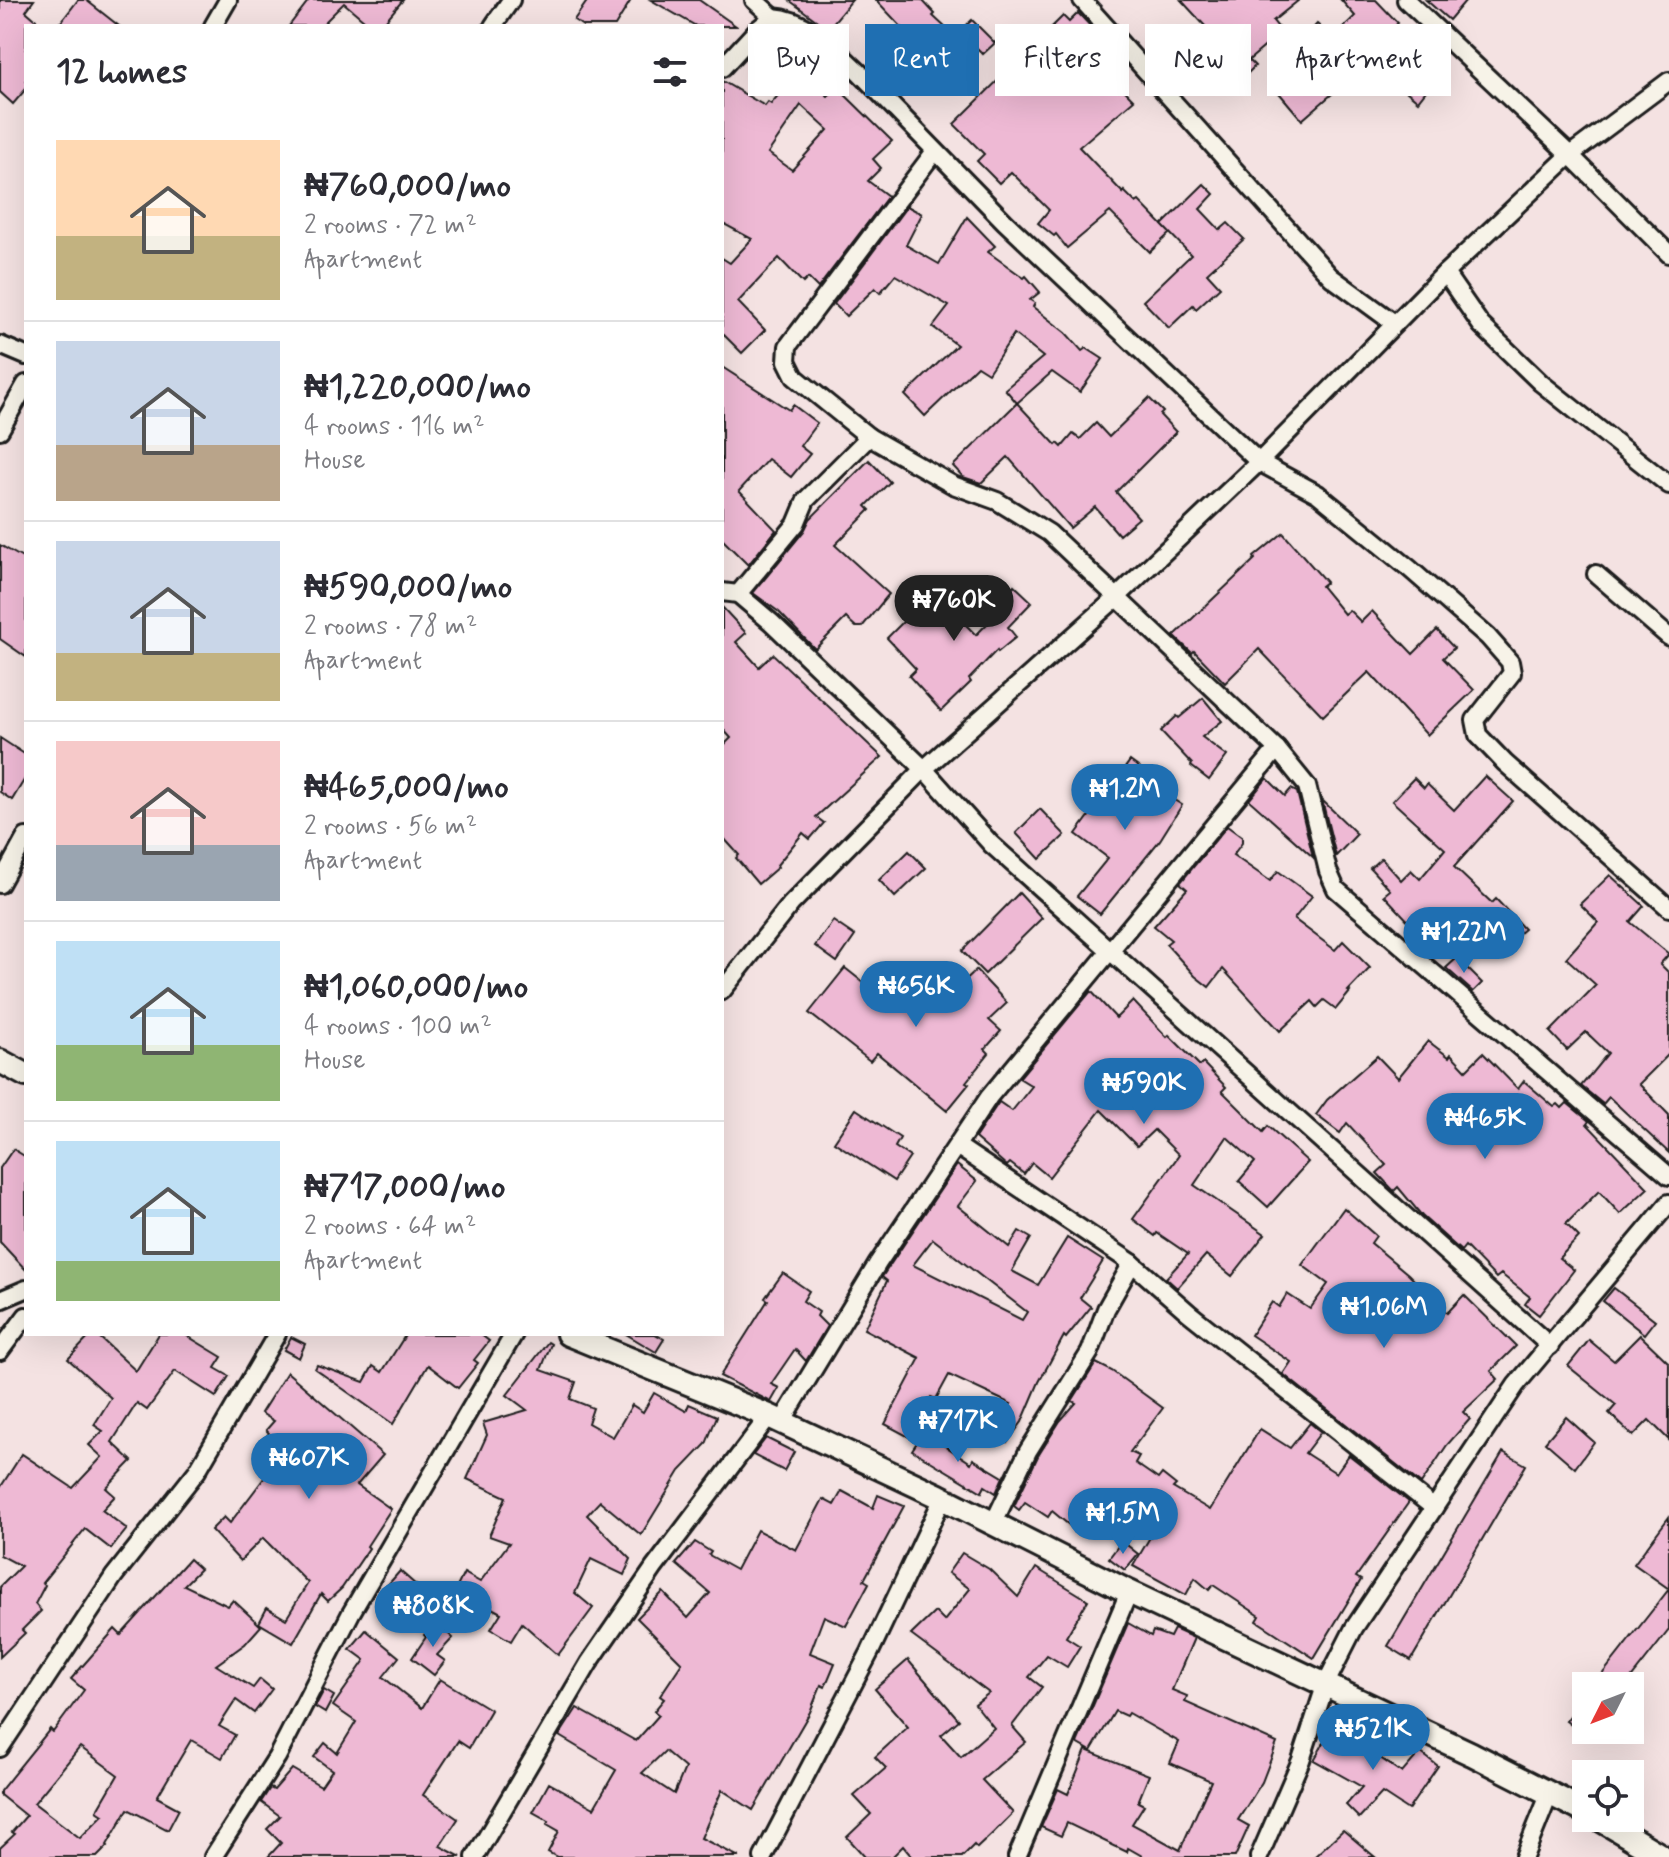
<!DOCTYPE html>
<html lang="en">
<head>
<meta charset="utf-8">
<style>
  body { margin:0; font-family:Mynerve,sans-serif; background:#f2f2f3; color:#2b2b33; height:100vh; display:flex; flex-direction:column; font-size:30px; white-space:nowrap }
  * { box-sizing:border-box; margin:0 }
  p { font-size:26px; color:#7c7c81 }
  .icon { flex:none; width:44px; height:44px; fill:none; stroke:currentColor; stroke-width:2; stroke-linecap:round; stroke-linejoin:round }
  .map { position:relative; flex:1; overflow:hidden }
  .details { position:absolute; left:24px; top:24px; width:700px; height:1312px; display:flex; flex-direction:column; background:#fff; border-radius:0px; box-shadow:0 8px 32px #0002 }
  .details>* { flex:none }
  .top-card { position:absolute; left:748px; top:24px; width:760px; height:72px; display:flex; gap:16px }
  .needle { width:52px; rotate:228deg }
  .controls { position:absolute; left:1572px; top:1672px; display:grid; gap:16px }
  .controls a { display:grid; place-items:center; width:72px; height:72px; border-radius:0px; background:#fff; box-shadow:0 8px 32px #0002; font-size:40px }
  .price { position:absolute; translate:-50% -68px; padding:0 18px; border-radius:28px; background:#1f6fb2; color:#fff; font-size:26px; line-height:52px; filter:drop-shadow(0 2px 4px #0008) }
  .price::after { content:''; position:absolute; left:50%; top:48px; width:24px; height:18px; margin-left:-12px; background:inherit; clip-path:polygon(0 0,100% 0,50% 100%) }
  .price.current { background:#222; color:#fff }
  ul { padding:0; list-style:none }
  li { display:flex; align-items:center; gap:24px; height:200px; padding:0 32px }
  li+li { border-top:2px solid #e1e1e2 }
  li span { display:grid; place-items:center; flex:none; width:224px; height:160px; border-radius:0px; color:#555 }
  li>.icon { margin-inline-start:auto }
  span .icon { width:96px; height:96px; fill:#fffc; stroke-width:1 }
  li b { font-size:34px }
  h2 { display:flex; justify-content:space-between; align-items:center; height:96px; padding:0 32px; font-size:34px }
  .tag { padding:0 28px; border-radius:0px; background:#fff; box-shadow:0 8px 32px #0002; font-size:28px; line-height:72px }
  .tag.current { background:#1f6fb2; color:#fff }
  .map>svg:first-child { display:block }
</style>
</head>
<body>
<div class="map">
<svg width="1669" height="1857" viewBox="0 0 1669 1857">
  <rect width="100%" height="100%" fill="#f4e2e2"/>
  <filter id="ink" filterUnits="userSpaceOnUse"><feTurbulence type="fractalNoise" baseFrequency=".0125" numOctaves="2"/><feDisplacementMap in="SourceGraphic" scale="16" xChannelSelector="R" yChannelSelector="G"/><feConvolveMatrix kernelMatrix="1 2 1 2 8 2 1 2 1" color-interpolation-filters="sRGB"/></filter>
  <g filter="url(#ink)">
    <g fill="#eeb9d4" stroke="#1c1c1c" stroke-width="2" fill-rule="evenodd">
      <path d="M0 0H34L26 11 43 26H26V89L13 104 0 92Z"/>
      <path d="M78 0H86L119 26H58Z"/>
      <path d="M309 0H403L381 26H371L344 3 321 26H289Z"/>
      <path d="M588 0H631L615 26H583L574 20Z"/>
      <path d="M651 0H699L736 26H696Z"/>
      <path d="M789 0H852L828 29Z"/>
      <path d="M876 0H922L935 14 933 16 947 29 928 48 913 35 911 37Z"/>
      <path d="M1181 0H1299L1273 21 1282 32 1249 60 1255 66 1240 81 1225 65 1231 58 1217 41 1218 40Z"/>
      <path d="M1341 0H1376L1398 23 1329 91 1332 94 1302 120 1275 88 1321 49 1307 35 1317 24 1332 38 1355 16Z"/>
      <path d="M1426 0H1466L1449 20Z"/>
      <path d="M1078 13 1096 32 1082 46 1134 100 1079 147 1123 193 1124 191 1136 203 1139 201 1170 233 1150 252 1110 212 1067 248 1056 234 1054 236 1038 223 1049 210 1011 172 999 183 977 161 984 154 954 124 1063 16 1069 22Z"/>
      <path d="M972 20 995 43 983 54 960 31Z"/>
      <path d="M1408 63 1432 83 1418 101 1394 81Z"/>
      <path d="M794 76 814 93 819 87 828 96 837 87 892 141 873 159 881 168 868 181 888 196 818 288 808 278 803 283 779 258 738 302 765 330 742 353 722 333V258L730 263 752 239 722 223V81L765 106 768 102 771 104ZM801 105 828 130 792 170 768 153Z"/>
      <path d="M1204 184 1214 194 1200 209 1220 230 1228 223 1244 239 1207 273 1220 287 1196 309 1193 305 1169 328 1143 301 1191 255 1162 225Z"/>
      <path d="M907 206 922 214 906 245 939 264 967 217 995 246 988 252 1024 278 1026 276 1040 292 1030 300 1035 303 1033 307 1066 333 1082 351 1086 348 1103 359 1080 392 1052 372 1017 403 1005 389 1043 357 1014 334 988 373 977 366 925 416 905 395 957 345 933 327 949 306 895 275 880 293 875 288 846 316 834 304Z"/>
      <path d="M722 367 789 410 793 405 817 423 800 446 810 454 791 477 768 459 739 491 776 530 748 565 722 539Z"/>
      <path d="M1149 398 1163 412 1160 415 1176 432 1116 492 1139 518 1119 535 1095 507 1070 528 1008 457 981 483 963 477 953 466 1017 403 1056 445 1058 443 1062 447 1073 434 1080 439 1096 423 1109 437Z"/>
      <path d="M869 460 890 482 866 506 870 510 835 545 889 594 862 627H856L846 618 815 649 779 612 753 593 804 531 810 519Z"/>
      <path d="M1283 533 1326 582 1321 586 1344 614 1349 610 1361 622 1372 611 1413 654 1437 630 1454 648 1443 658 1474 690 1427 735 1369 672 1323 716 1259 649 1225 683 1194 651 1192 653 1174 636 1255 559 1254 557Z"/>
      <path d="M0 545 26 560V657L0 639Z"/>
      <path d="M951 583 968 600 954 613 976 635 999 612 994 607 1014 585 1032 602 1008 627 1016 637 998 652 997 650 969 679 971 682 941 711 909 676 916 669 887 638 906 619 910 623Z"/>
      <path d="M722 607 746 633 736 642 759 667 773 654 882 757 816 817 824 823 810 839 803 833 777 865 778 867 758 884 736 858 739 855 722 836V747L731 738 722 728Z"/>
      <path d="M1203 698 1222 721 1202 737 1227 756 1209 780 1191 766 1192 764 1161 731 1177 716 1179 718Z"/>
      <path d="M0 738 26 755V777L12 800 0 792Z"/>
      <path d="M1130 761 1156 780 1152 786 1182 805 1160 840 1100 914 1077 896 1108 858 1076 834Z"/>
      <path d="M1485 776 1513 801 1454 867 1492 903 1496 899 1524 929 1505 945 1476 915 1446 952 1413 926 1384 895 1390 890 1370 868 1381 858 1401 880 1411 870 1420 879 1445 849 1392 801 1414 778 1424 788 1427 784 1454 810Z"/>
      <path d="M1267 778 1285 796 1291 789 1297 792 1313 857 1249 800Z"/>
      <path d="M1322 800 1357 834 1336 856Z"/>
      <path d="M1040 809 1065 835 1040 859 1016 833Z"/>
      <path d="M1227 826 1242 837V843L1233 855 1270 881 1278 871 1312 896 1294 919 1335 950 1343 941 1370 968 1348 991 1350 992 1336 1009 1324 1000 1317 1007 1312 1001 1280 1031 1223 969 1209 987 1195 976 1166 944 1171 940 1154 926 1187 889 1180 883Z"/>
      <path d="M909 851 926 868 895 897 879 880Z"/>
      <path d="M1610 875 1644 906 1630 922 1669 954 1660 964 1669 973V1054L1639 1084 1669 1115V1153L1609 1097 1603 1104 1581 1086 1608 1053 1586 1032 1567 1050 1550 1032 1596 985 1566 958 1598 922 1580 904Z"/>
      <path d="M1019 893 1042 918 985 974 962 951Z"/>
      <path d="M833 921 855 936 837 962 815 946Z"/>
      <path d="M1457 958 1482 983 1473 992 1446 968Z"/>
      <path d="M845 968 878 994 895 972 940 1004 976 970 1007 1003 989 1020 1001 1031 985 1049 989 1053 966 1082 969 1084 947 1111 877 1053 870 1061 809 1013Z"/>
      <path d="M1091 991 1116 1018 1133 1001 1167 1037 1169 1035 1200 1066 1203 1063 1226 1087 1222 1091 1263 1132 1268 1126 1308 1162 1268 1207 1239 1181 1255 1162 1227 1137 1194 1185 1265 1234 1232 1276 1206 1255 1177 1288 1166 1278 1188 1254 1157 1233 1155 1236 1133 1219 1179 1155 1154 1130 1137 1146 1101 1110 1049 1177 1032 1163 1024 1174 1010 1163 1007 1166 975 1138 999 1102 1012 1111 1032 1086 1019 1078Z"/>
      <path d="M1428 1041 1449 1057 1451 1054 1466 1070 1483 1053 1518 1089 1524 1081 1554 1107 1558 1104 1562 1108 1567 1103 1589 1121 1587 1124 1648 1188 1620 1214 1599 1191 1566 1224 1579 1237 1559 1258 1574 1270 1539 1315 1525 1304 1530 1297 1501 1274 1496 1278 1465 1246 1461 1251 1422 1216 1398 1187 1394 1191 1377 1173 1386 1165 1347 1123 1340 1133 1316 1115 1327 1100 1377 1056 1398 1078Z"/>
      <path d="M856 1109 900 1138 895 1147 910 1157 894 1181 834 1142Z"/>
      <path d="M13 1149 26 1157V1270L0 1242V1168Z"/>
      <path d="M957 1165 977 1181 958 1206 1009 1247 1019 1231 1031 1238 1012 1271 1038 1285 1067 1238 1103 1261 1080 1298 1091 1307 1066 1338 1064 1336 1039 1382 1022 1422 1007 1442 992 1430 1011 1404 949 1375 936 1399 931 1397 909 1437 885 1424 920 1358 864 1329 887 1281 882 1277ZM933 1239 1027 1312 1022 1320 913 1265Z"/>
      <path d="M1344 1208 1376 1236 1371 1243 1408 1274 1447 1313 1464 1295 1516 1346 1491 1371 1498 1379 1463 1412 1470 1419 1447 1445 1421 1484 1283 1374 1291 1362 1251 1335 1272 1302 1279 1307 1287 1294 1310 1309 1328 1284 1302 1265Z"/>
      <path d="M783 1273 809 1291 803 1301 819 1312 817 1316 827 1326 806 1361 795 1349 771 1384 779 1388 771 1402 720 1376 768 1300 765 1298Z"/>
      <path d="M1614 1288 1655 1320 1644 1334 1603 1301Z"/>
      <path d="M92 1334H96L136 1371 159 1334H184L222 1357 215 1368 229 1376 216 1397 175 1371 147 1410 137 1403 112 1442 132 1461 106 1488 115 1496 102 1510 127 1529 111 1549 85 1529 42 1583 45 1585 35 1604 41 1611 22 1630 25 1633 0 1657V1587L21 1566 0 1555V1488L22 1454 73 1488 102 1457 89 1445 103 1431 94 1425 111 1398 68 1359Z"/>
      <path d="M406 1334H480L489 1341 474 1360 478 1363 458 1388 428 1365 393 1424 315 1369 317 1365 364 1382 373 1366 382 1372Z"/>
      <path d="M626 1334H655L664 1339 656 1352Z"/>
      <path d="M1640 1335 1669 1363V1440L1649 1420 1633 1436 1609 1413 1616 1405 1568 1366 1589 1340 1614 1361Z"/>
      <path d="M291 1337 305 1344 299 1358 284 1350Z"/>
      <path d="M548 1342 551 1344 541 1370 576 1382 570 1399 593 1408 588 1423 613 1437 632 1405 643 1412 654 1393 686 1411 689 1404 717 1416 706 1444 680 1471 641 1535 600 1501 587 1515 631 1559 624 1575 591 1559 575 1593 593 1608 558 1655 522 1623 511 1641 491 1629 501 1613 456 1589 464 1573 480 1582 509 1543 489 1536 506 1497 467 1479 487 1435 483 1423 527 1410 507 1395Z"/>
      <path d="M1096 1363 1112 1371 1163 1408 1130 1452 1139 1456 1135 1463 1158 1479 1162 1474 1176 1485 1173 1488 1210 1510 1260 1429 1290 1448 1310 1423 1321 1432 1305 1453 1336 1473 1349 1455 1409 1502 1356 1577 1361 1580 1314 1658 1257 1621 1260 1616 1213 1585 1209 1590 1195 1578 1186 1595 1133 1566 1159 1522 1116 1493 1081 1535 1052 1511 1048 1517 1025 1502 1019 1510 1014 1506 1038 1456 1060 1421 1076 1403 1072 1401Z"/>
      <path d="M287 1372 383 1455 357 1485 391 1509 367 1546 369 1548 342 1588 328 1601 321 1594 293 1643 259 1623 267 1608 286 1619 308 1583 263 1538 240 1561 211 1530 224 1517 230 1523 277 1461 259 1447 269 1433 266 1430 274 1421 261 1413Z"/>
      <path d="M1566 1417 1594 1442 1575 1468 1545 1442Z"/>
      <path d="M924 1432 971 1463 973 1459 1003 1477 996 1493 985 1486 982 1492 912 1450Z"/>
      <path d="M766 1438 794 1452 784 1471 753 1455Z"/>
      <path d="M1503 1452 1526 1465 1411 1660 1388 1646Z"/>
      <path d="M842 1491 873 1508 878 1495 904 1506 864 1580 869 1583 846 1626 824 1616 810 1653 835 1663 825 1687 821 1685 810 1712 753 1810 722 1790 701 1838 739 1857H557L548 1852 559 1831 547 1824 549 1821 533 1812 549 1783 594 1808 616 1770 559 1736 577 1708 636 1741 659 1715 654 1711 664 1699 660 1696 682 1663 637 1618 663 1592 688 1618 710 1593 676 1564 695 1542 711 1552 709 1555 736 1570 757 1530 796 1550 823 1499 834 1505ZM665 1751 685 1768 674 1794 642 1773Z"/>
      <path d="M1669 1517V1630L1625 1686H1593L1669 1589 1634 1564Z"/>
      <path d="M1122 1541 1138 1554 1125 1570 1109 1558Z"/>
      <path d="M962 1553 989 1569 1018 1597 1036 1568 1088 1600 1066 1637 1080 1646 1067 1667 1047 1655 1029 1677 1042 1687 1012 1726 1026 1742 982 1780 1013 1813 993 1833 977 1848 974 1845 962 1857H912L903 1846 892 1857H865L847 1837 871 1814 854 1796 886 1768 875 1757 908 1727 875 1689 908 1660 959 1720 941 1735 961 1757 994 1728 975 1704 989 1693 911 1635 935 1612 944 1621 970 1589 948 1573Z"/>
      <path d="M189 1559 200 1569 184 1585 228 1606 233 1600 261 1626 245 1644 216 1665 253 1688 260 1679 272 1689 254 1713 236 1700 219 1726 235 1735 222 1758 191 1740 157 1797 179 1809 168 1830 128 1809 107 1845 108 1846 97 1857H0V1848L15 1834 12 1832 26 1816 0 1795V1791L50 1729 53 1732 84 1690 71 1679 115 1629 121 1635ZM80 1747 118 1775 97 1811 103 1815 80 1838 34 1803Z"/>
      <path d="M400 1571 433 1600 419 1616 386 1587Z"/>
      <path d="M436 1622 453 1638 437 1655 445 1661 434 1675 412 1658 426 1637 424 1635Z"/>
      <path d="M1128 1623 1151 1636 1153 1631 1170 1637 1174 1629 1194 1638 1172 1690 1187 1696 1185 1702 1277 1743 1262 1782 1238 1820 1249 1826 1235 1857H1144L1128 1848 1127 1852 1067 1823 1061 1836 1041 1827 1058 1789 1068 1794 1086 1750 1149 1775 1138 1802 1144 1805 1132 1824 1180 1850 1211 1781 1170 1763 1179 1742 1128 1713 1126 1716 1115 1711 1091 1751 1077 1743Z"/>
      <path d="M366 1630 399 1657 383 1677 422 1708 440 1679 491 1710 469 1748 458 1741 423 1795 458 1819 440 1846 461 1857H268L281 1843 267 1829 280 1816 261 1802 270 1788 274 1790 292 1769 321 1786 332 1770 314 1757 325 1743 337 1753 356 1722 333 1706 365 1660 350 1649Z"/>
      <path d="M324 1690 334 1696 325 1713 315 1707Z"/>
      <path d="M1586 1695V1736L1566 1721Z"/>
      <path d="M1334 1725 1372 1747 1370 1751 1402 1773 1420 1752 1438 1766 1408 1810 1382 1793 1359 1818 1346 1805 1362 1787 1314 1760Z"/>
      <path d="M1343 1830 1375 1857H1314Z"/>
    </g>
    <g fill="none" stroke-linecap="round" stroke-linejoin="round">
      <g stroke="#1c1c1c" stroke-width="22">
        <g id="street">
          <path d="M754 0 773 17"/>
          <path d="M1082 0 1331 277 1394 323"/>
          <path d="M1406 0 1570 155 1669 254"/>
          <path d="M213 26 228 0"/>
          <path d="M493 26 511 0"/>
          <path d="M722 68 758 29 773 17C808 19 834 49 858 71L1005 222 1259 462 1318 494 1410 569 1488 637 1510 662 1512 673 1475 720 1478 735 1505 763 1669 908"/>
          <path d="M1669 81 1570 155 1445 273 1481 325 1541 383 1669 485"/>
          <path d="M935 151 788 346 787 361 795 377 869 437 953 485 997 501 1049 533 1277 749"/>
          <path d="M0 345 26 356"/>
          <path d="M0 430 26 384"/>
          <path d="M1596 574 1669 637"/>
          <path d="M722 592 738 594 771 622 924 769 991 844 1550 1346"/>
          <path d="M738 594 796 524 806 500 869 437"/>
          <path d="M0 884 26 837"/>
          <path d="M722 991 791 904 924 769 1116 598 1259 462 1445 273"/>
          <path d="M957 1146 1132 1263 1189 1313 1434 1508"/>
          <path d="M0 1300 26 1289"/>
          <path d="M0 1351 26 1316"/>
          <path d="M781 1423 878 1263 989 1097 1277 749 1307 786 1328 871 1336 889 1669 1176"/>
          <path d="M993 1524 1028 1451 1090 1352 1106 1309 1132 1263"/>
          <path d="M0 1748 114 1576 197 1471 277 1334"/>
          <path d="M213 1857 277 1757 351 1613 514 1334"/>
          <path d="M475 1857 589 1663 654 1568 769 1416"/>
          <path d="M763 1857 870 1652 943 1498"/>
          <path d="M1017 1857 1129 1592"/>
          <path d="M1259 1857 1301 1760 1326 1683 1354 1628 1516 1385 1669 1203"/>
          <path d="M1524 1857 1549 1795"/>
        </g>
      </g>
      <g stroke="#1c1c1c" stroke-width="28">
        <g id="secondary">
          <path d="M0 1061 26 1075"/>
          <path d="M568 1334 769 1416 939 1496 1129 1592 1472 1754 1586 1812"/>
          <path d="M1598 1818 1663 1857"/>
        </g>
      </g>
      <use href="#street" stroke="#f7f3e8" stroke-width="16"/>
      <use href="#secondary" stroke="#f7f3e8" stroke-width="22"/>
    </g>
  </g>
</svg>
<div class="controls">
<a><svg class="needle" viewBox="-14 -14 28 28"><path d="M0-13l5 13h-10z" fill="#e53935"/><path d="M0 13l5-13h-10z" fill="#7c7c81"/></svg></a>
<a><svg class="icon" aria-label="locate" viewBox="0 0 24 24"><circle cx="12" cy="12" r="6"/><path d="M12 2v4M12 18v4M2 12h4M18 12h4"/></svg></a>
</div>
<b class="price current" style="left:954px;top:643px">₦760K</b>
<b class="price" style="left:1125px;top:832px">₦1.2M</b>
<b class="price" style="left:1464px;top:975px">₦1.22M</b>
<b class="price" style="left:916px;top:1029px">₦656K</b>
<b class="price" style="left:1144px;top:1126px">₦590K</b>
<b class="price" style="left:1485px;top:1161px">₦465K</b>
<b class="price" style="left:1384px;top:1350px">₦1.06M</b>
<b class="price" style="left:958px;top:1464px">₦717K</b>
<b class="price" style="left:309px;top:1501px">₦607K</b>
<b class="price" style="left:1123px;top:1556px">₦1.5M</b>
<b class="price" style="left:433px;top:1649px">₦808K</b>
<b class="price" style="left:1373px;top:1772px">₦521K</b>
<div class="top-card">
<a class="tag">Buy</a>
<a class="tag current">Rent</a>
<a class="tag">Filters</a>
<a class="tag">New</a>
<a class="tag">Apartment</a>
</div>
<section class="details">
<h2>12 homes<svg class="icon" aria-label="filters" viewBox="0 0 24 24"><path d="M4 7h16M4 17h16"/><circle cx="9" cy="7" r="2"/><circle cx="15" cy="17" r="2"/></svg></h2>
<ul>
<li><span style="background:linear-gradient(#ffd9b3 60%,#c2b280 0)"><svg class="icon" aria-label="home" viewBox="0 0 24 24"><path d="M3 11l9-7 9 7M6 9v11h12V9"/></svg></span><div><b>₦760,000/mo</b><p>2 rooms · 72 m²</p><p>Apartment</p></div></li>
<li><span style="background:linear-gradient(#c9d6e8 65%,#b9a48a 0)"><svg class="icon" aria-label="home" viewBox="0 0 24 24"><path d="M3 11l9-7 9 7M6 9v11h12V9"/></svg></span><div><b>₦1,220,000/mo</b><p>4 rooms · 116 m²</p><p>House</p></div></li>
<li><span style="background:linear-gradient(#c9d6e8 70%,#c2b280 0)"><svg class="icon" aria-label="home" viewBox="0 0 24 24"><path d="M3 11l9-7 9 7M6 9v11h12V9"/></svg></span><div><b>₦590,000/mo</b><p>2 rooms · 78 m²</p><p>Apartment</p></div></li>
<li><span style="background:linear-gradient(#f6c9c9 65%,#9aa5b1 0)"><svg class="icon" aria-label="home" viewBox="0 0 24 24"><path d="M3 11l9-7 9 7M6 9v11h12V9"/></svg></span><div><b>₦465,000/mo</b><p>2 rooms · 56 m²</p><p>Apartment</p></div></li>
<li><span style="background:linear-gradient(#bfe0f5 65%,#8fb573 0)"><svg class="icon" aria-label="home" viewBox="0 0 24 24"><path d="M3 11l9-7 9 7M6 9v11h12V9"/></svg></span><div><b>₦1,060,000/mo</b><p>4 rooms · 100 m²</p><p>House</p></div></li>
<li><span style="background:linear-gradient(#bfe0f5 75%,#8fb573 0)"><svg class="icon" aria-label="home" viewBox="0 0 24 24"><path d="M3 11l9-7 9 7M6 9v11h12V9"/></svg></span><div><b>₦717,000/mo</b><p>2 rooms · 64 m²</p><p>Apartment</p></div></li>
</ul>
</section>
</div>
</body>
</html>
